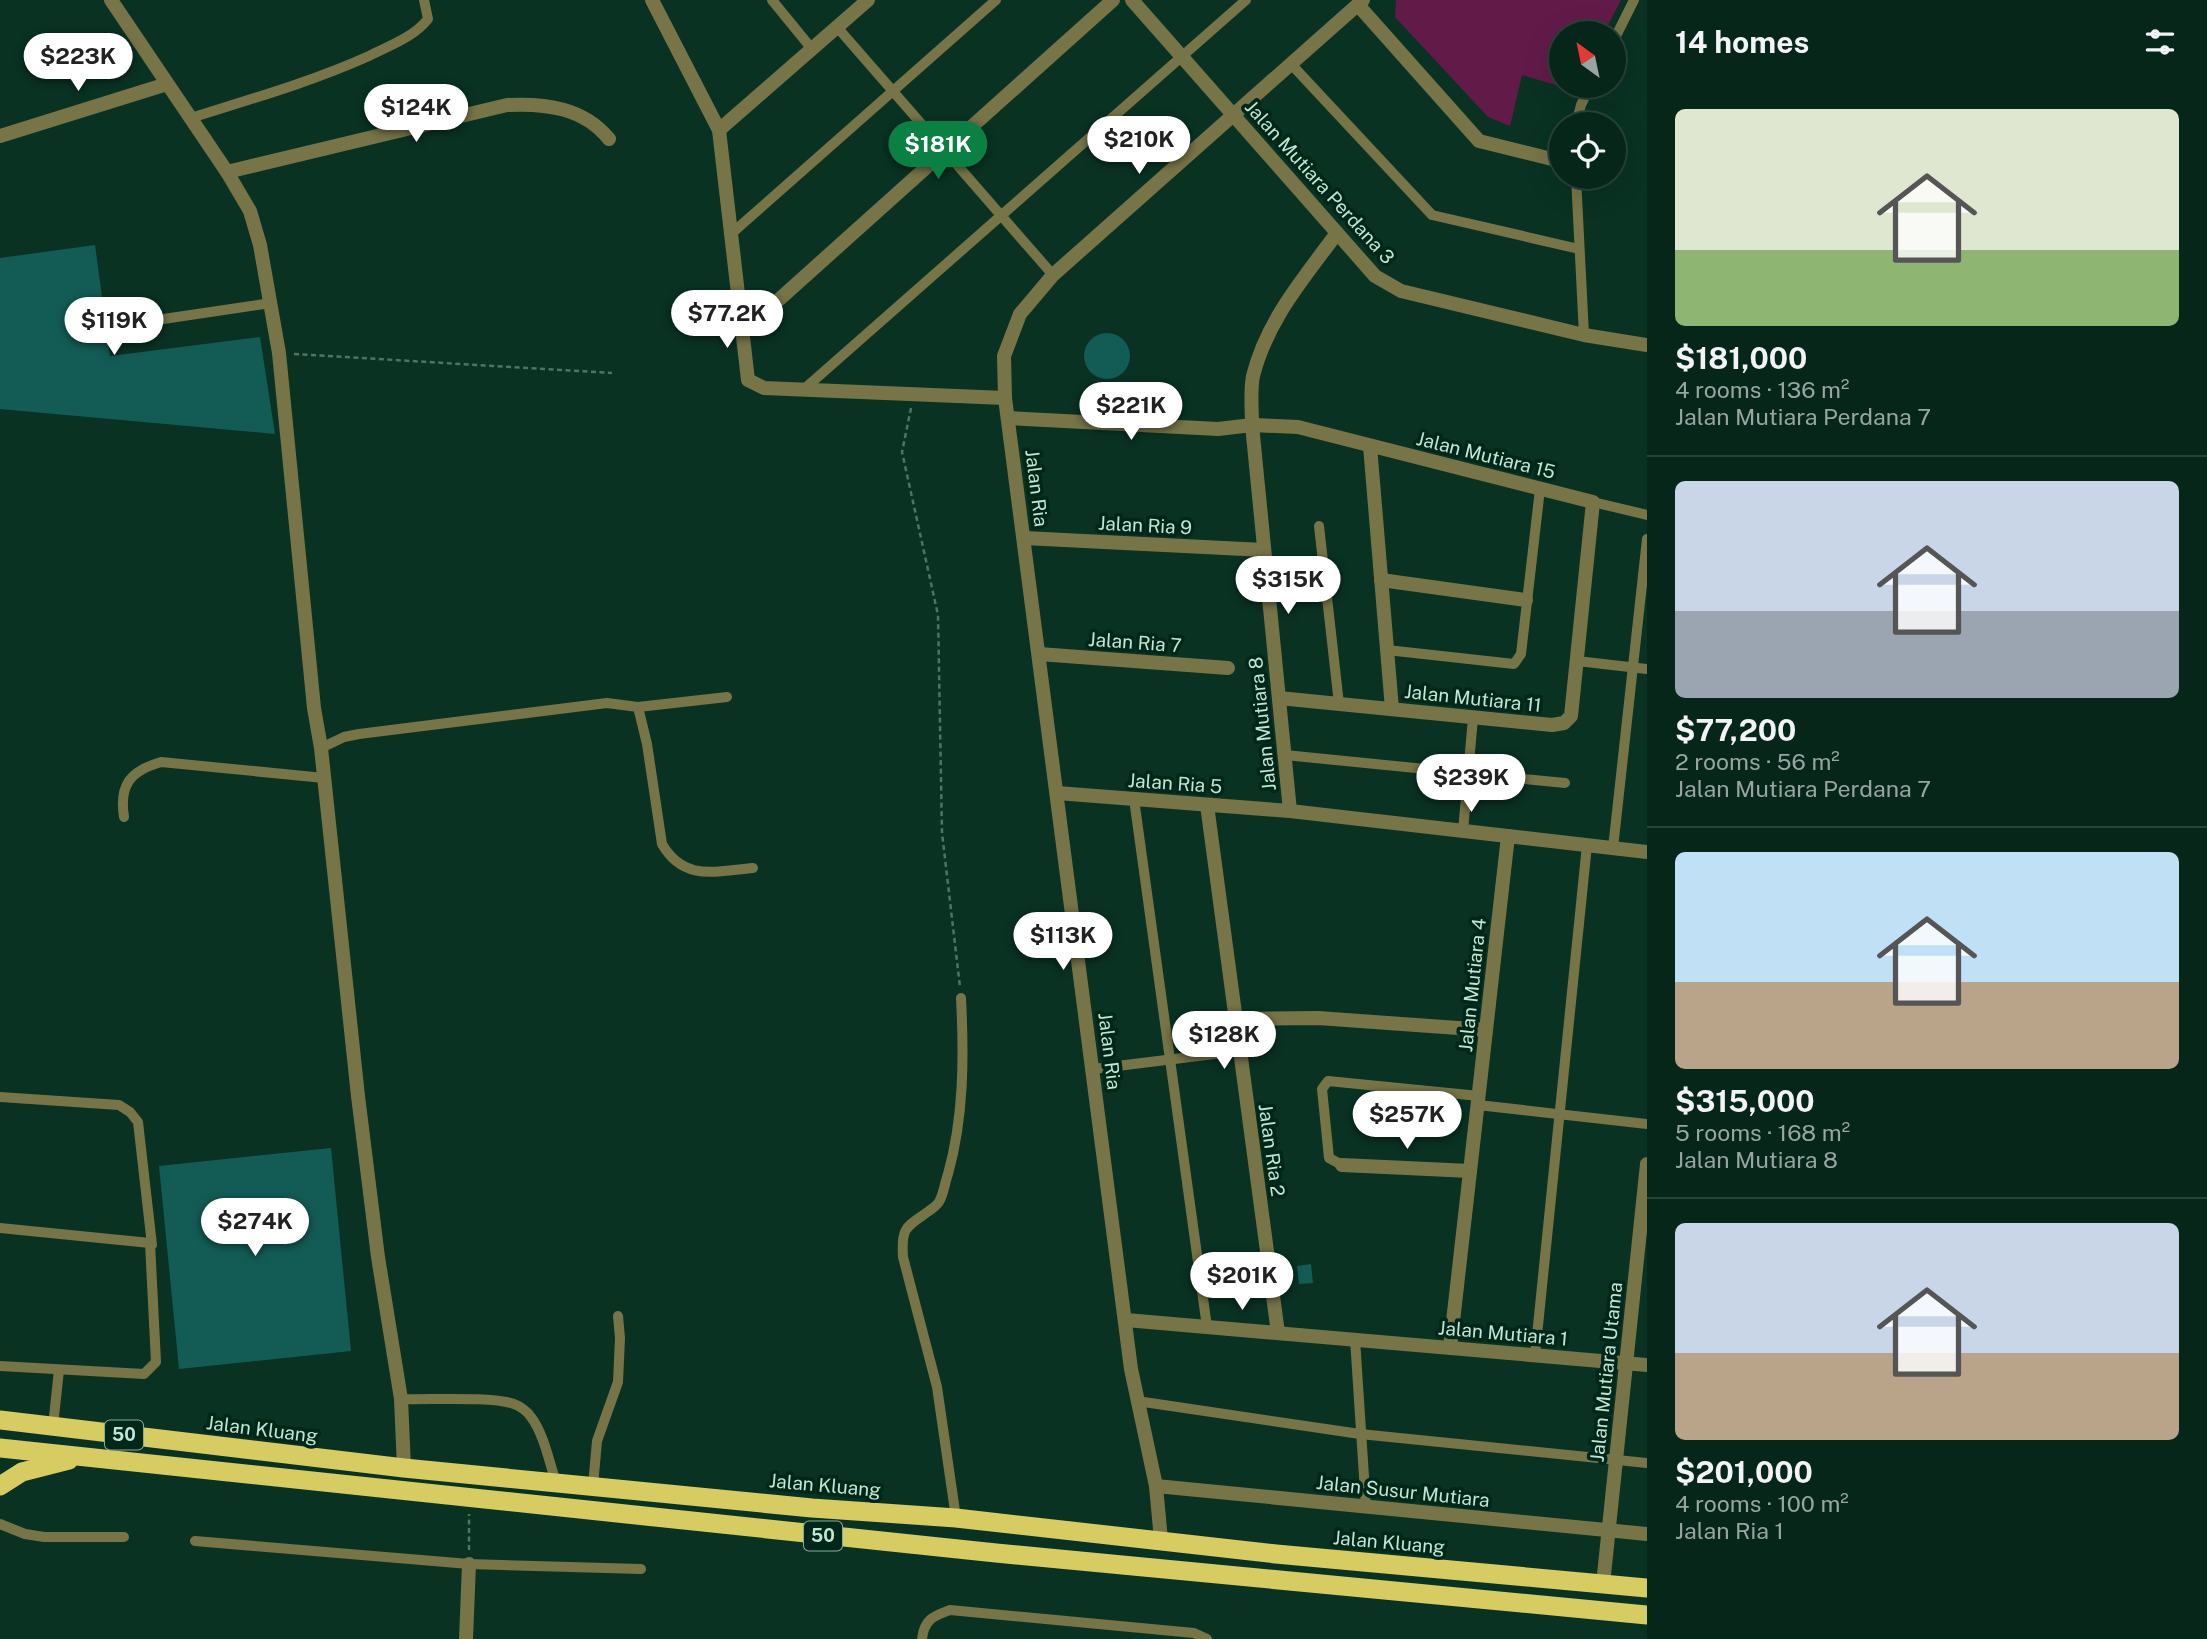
<!DOCTYPE html>
<html lang="en">
<head>
<meta charset="utf-8">
<style>
  body { margin:0; font-family:"Public Sans",sans-serif; background:#102e23; color:#f1f3f6; height:100vh; display:flex; flex-direction:column; font-size:26px; white-space:nowrap }
  * { box-sizing:border-box; margin:0 }
  p { font-size:23px; color:#98a5a2 }
  .icon { flex:none; width:38px; height:38px; fill:none; stroke:currentColor; stroke-width:2; stroke-linecap:round; stroke-linejoin:round }
  .map { position:relative; flex:1; overflow:hidden }
  .drawer { display:flex; flex-direction:column; background:#07261a; width:560px }
  .drawer>* { flex:none }
  .needle { width:46px; rotate:327deg }
  .fabs { position:absolute; left:1549px; top:21px; display:grid; gap:14px }
  .fabs a { display:grid; place-items:center; width:77px; height:77px; border-radius:50%; background:#07261a; box-shadow:0 7px 28px #0002,0 0 0 2px #284339; font-size:35px }
  .price { position:absolute; translate:-50% -60px; padding:0 16px; border-radius:24px; background:#fff; color:#222; font-size:23px; line-height:46px; filter:drop-shadow(0 2px 4px #0008) }
  .price::after { content:''; position:absolute; left:50%; top:42px; width:21px; height:16px; margin-left:-10px; background:inherit; clip-path:polygon(0 0,100% 0,50% 100%) }
  .price.on { background:#0b8043; color:#fff }
  ul { padding:0; list-style:none }
  li { display:grid; align-content:center; gap:14px; height:371px; padding:0 28px }
  li+li { border-top:2px solid #284339 }
  li span { display:grid; place-items:center; height:217px; border-radius:10px; color:#555 }
  li>.icon { margin-inline-start:auto }
  span .icon { width:126px; height:126px; fill:#fffc; stroke-width:1 }
  li b { font-size:30px }
  h2 { display:flex; justify-content:space-between; align-items:center; height:84px; padding:0 28px; font-size:30px }
  main { display:flex; flex:1; min-height:0 }
  .map>svg:first-child { display:block }
</style>
</head>
<body>
<main>
<div class="map">
<svg width="1647" height="1639" viewBox="0 0 1647 1639">
  <rect width="100%" height="100%" fill="#093223"/>
  <path fill="#621b49" d="M1396 0H1621L1604 33H1561V86H1577L1575 91 1522 75 1510 126 1488 117 1395 17Z"/>
  <g fill="#135c55">
    <path d="M95 245 110 356 260 337 275 434 0 409V258Z"/>
    <circle cx="1107" cy="356" r="23"/>
    <path d="M331 1148 351 1351 179 1369 159 1166Z"/>
    <path d="M1311 1264 1313 1283 1299 1284 1297 1266Z"/>
  </g>
  <g fill="none" stroke-linecap="round" stroke-linejoin="round">
    <g stroke="#4d7464" stroke-width="2.5" stroke-dasharray="5 3.5" stroke-linecap="butt">
      <path d="M294 354 612 373"/>
      <path d="M911 408 902 452 938 615 942 833 960 987"/>
      <path d="M469 1550V1514"/>
    </g>
    <g stroke="#777448" stroke-width="10">
      <path d="M772 0 812 49"/>
      <path d="M837 27 1053 275"/>
      <path d="M1614 40 1634 0"/>
      <path d="M1291 64 1432 215 1579 249"/>
      <path d="M191 118C251 99 311 82 369 56 389 46 414 37 428 19L424 0"/>
      <path d="M1576 124 1581 105 1590 86"/>
      <path d="M1576 177 1584 335"/>
      <path d="M731 234 996 0"/>
      <path d="M123 325 271 303"/>
      <path d="M803 390 1246 0"/>
      <path d="M1593 502 1647 515"/>
      <path d="M1319 526 1339 704"/>
      <path d="M1387 650 1514 664 1521 654 1540 489"/>
      <path d="M1577 661 1647 669"/>
      <path d="M638 707 727 697"/>
      <path d="M321 748 344 737 359 734 607 703 638 707 647 744 662 844C684 882 716 871 753 868"/>
      <path d="M1285 755 1565 783"/>
      <path d="M1134 799 1207 1327"/>
      <path d="M124 817C119 785 130 771 161 762L324 778"/>
      <path d="M1463 831 1473 718"/>
      <path d="M1613 848 1647 539"/>
      <path d="M1093 1069 1239 1051"/>
      <path d="M0 1097 119 1105 130 1112 138 1122 152 1245 150 1243 156 1362 144 1374 0 1366"/>
      <path d="M1478 1105 1647 1124"/>
      <path d="M1342 1165 1329 1158 1322 1089 1328 1081 1479 1096"/>
      <path d="M0 1228 150 1243"/>
      <path d="M1355 1339 1366 1507"/>
      <path d="M1535 1355 1587 845"/>
      <path d="M401 1399C428 1400 493 1396 514 1404 520 1406 528 1412 531 1417 544 1434 549 1462 556 1482"/>
      <path d="M1137 1401 1360 1434 1647 1463"/>
      <path d="M53 1426 59 1370"/>
      <path d="M593 1486 597 1441 618 1382 620 1338 618 1316"/>
      <path d="M956 1518 937 1387 903 1257C901 1227 906 1227 929 1211 933 1208 938 1205 940 1200 944 1192 945 1182 948 1174 964 1117 964 1057 961 998"/>
      <path d="M0 1524 25 1534 44 1537H124"/>
      <path d="M195 1541 469 1564 641 1569"/>
      <path d="M922 1639C924 1619 934 1616 950 1610L1194 1633 1207 1639"/>
    </g>
    <g stroke="#777448" stroke-width="14">
      <path d="M111 0 227 172 250 211 260 245 279 353 314 708 321 748 358 1096 378 1257 401 1399 404 1468"/>
      <path d="M652 0 719 130 748 380 764 388 1005 398"/>
      <path d="M1132 0 1375 276 1401 291 1584 335 1647 345"/>
      <path d="M1358 5 1479 141 1560 161"/>
      <path d="M719 130 868 0"/>
      <path d="M0 136 167 84"/>
      <path d="M227 172 507 105C546 103 584 108 609 139"/>
      <path d="M741 316 764 313 1113 0"/>
      <path d="M1008 418 1218 429 1252 425 1298 427 1593 502 1571 716 1564 723 1552 725 1279 698"/>
      <path d="M1370 446 1392 709"/>
      <path d="M1024 538 1264 550"/>
      <path d="M1381 580 1526 600"/>
      <path d="M1039 654 1228 668"/>
      <path d="M1057 793 1290 811 1647 852"/>
      <path d="M1207 805 1278 1333"/>
      <path d="M1290 811 1252 425C1252 409 1250 391 1253 376 1267 320 1304 278 1337 233"/>
      <path d="M1235 1019 1318 1018 1486 1030"/>
      <path d="M1342 1165 1470 1171"/>
      <path d="M1126 1320 1647 1365"/>
      <path d="M1450 1348 1508 836"/>
      <path d="M1156 1486 1647 1534"/>
      <path d="M1161 1540 1156 1486 1131 1369 1005 398 1004 356 1020 314 1053 275 1363 0"/>
      <path d="M466 1639 469 1564"/>
    </g>
    <path stroke="#777448" stroke-width="14" d="M1603 1584 1647 1164"/>
    <g stroke="#d6cc62" stroke-width="19">
      <path d="M0 1420 404 1468 812 1508 956 1518 1276 1554 1647 1588"/>
      <path d="M0 1448 996 1553 1647 1615"/>
      <path d="M0 1486 22 1472 69 1460"/>
    </g>
  </g>
  <g text-anchor="middle" stroke-width="7" stroke-linejoin="round" paint-order="stroke">
    <g fill="#00281a" stroke="#88ac9c" stroke-width="2">
      <rect x="105" y="1420.5" width="38" height="29" rx="5"/>
      <rect x="804" y="1521.5" width="38" height="29" rx="5"/>
    </g>
    <g font-size="18" font-weight="bold" fill="#c2e5d4">
      <text x="124" y="1441">50</text>
      <text x="823" y="1542">50</text>
    </g>
    <g font-size="19" fill="#c2e5d4" stroke="#00281a">
      <text transform="translate(1320 182) rotate(48)" y="7">Jalan Mutiara Perdana 3</text>
      <text transform="translate(1486 455) rotate(14)" y="7">Jalan Mutiara 15</text>
      <text transform="translate(1037 488) rotate(83)" y="7">Jalan Ria</text>
      <text transform="translate(1145 525) rotate(3)" y="7">Jalan Ria 9</text>
      <text transform="translate(1135 642) rotate(4)" y="7">Jalan Ria 7</text>
      <text transform="translate(1473 698) rotate(6)" y="7">Jalan Mutiara 11</text>
      <text transform="translate(1262 724) rotate(-96)" y="7">Jalan Mutiara 8</text>
      <text transform="translate(1175 783) rotate(4)" y="7">Jalan Ria 5</text>
      <text transform="translate(1472 985) rotate(-84)" y="7">Jalan Mutiara 4</text>
      <text transform="translate(1110 1051) rotate(83)" y="7">Jalan Ria</text>
      <text transform="translate(1272 1150) rotate(82)" y="7">Jalan Ria 2</text>
      <text transform="translate(1503 1333) rotate(5)" y="7">Jalan Mutiara 1</text>
      <text transform="translate(1606 1372) rotate(-84)" y="7">Jalan Mutiara Utama</text>
      <text transform="translate(262 1429) rotate(7)" y="7">Jalan Kluang</text>
      <text transform="translate(825 1485) rotate(5)" y="7">Jalan Kluang</text>
      <text transform="translate(1403 1491) rotate(6)" y="7">Jalan Susur Mutiara</text>
      <text transform="translate(1389 1542) rotate(5)" y="7">Jalan Kluang</text>
    </g>
  </g>
</svg>
<div class="fabs">
<a><svg class="needle" viewBox="-14 -14 28 28"><path d="M0-13l5 13h-10z" fill="#e53935"/><path d="M0 13l5-13h-10z" fill="#98a5a2"/></svg></a>
<a><svg class="icon" aria-label="locate" viewBox="0 0 24 24"><circle cx="12" cy="12" r="6"/><path d="M12 2v4M12 18v4M2 12h4M18 12h4"/></svg></a>
</div>
<b class="price" style="left:78px;top:93px">$223K</b>
<b class="price" style="left:416px;top:144px">$124K</b>
<b class="price" style="left:1139px;top:176px">$210K</b>
<b class="price on" style="left:938px;top:181px">$181K</b>
<b class="price" style="left:727px;top:350px">$77.2K</b>
<b class="price" style="left:114px;top:357px">$119K</b>
<b class="price" style="left:1131px;top:442px">$221K</b>
<b class="price" style="left:1288px;top:616px">$315K</b>
<b class="price" style="left:1471px;top:814px">$239K</b>
<b class="price" style="left:1063px;top:972px">$113K</b>
<b class="price" style="left:1224px;top:1071px">$128K</b>
<b class="price" style="left:1407px;top:1151px">$257K</b>
<b class="price" style="left:255px;top:1258px">$274K</b>
<b class="price" style="left:1242px;top:1312px">$201K</b>
</div>
<section class="drawer">
<h2>14 homes<svg class="icon" aria-label="filters" viewBox="0 0 24 24"><path d="M4 7h16M4 17h16"/><circle cx="9" cy="7" r="2"/><circle cx="15" cy="17" r="2"/></svg></h2>
<ul>
<li><span style="background:linear-gradient(#dfe7d0 65%,#8fb573 0)"><svg class="icon" aria-label="home" viewBox="0 0 24 24"><path d="M3 11l9-7 9 7M6 9v11h12V9"/></svg></span><div><b>$181,000</b><p>4 rooms · 136 m²</p><p>Jalan Mutiara Perdana 7</p></div></li>
<li><span style="background:linear-gradient(#c9d6e8 60%,#9aa5b1 0)"><svg class="icon" aria-label="home" viewBox="0 0 24 24"><path d="M3 11l9-7 9 7M6 9v11h12V9"/></svg></span><div><b>$77,200</b><p>2 rooms · 56 m²</p><p>Jalan Mutiara Perdana 7</p></div></li>
<li><span style="background:linear-gradient(#bfe0f5 60%,#b9a48a 0)"><svg class="icon" aria-label="home" viewBox="0 0 24 24"><path d="M3 11l9-7 9 7M6 9v11h12V9"/></svg></span><div><b>$315,000</b><p>5 rooms · 168 m²</p><p>Jalan Mutiara 8</p></div></li>
<li><span style="background:linear-gradient(#c9d6e8 60%,#b9a48a 0)"><svg class="icon" aria-label="home" viewBox="0 0 24 24"><path d="M3 11l9-7 9 7M6 9v11h12V9"/></svg></span><div><b>$201,000</b><p>4 rooms · 100 m²</p><p>Jalan Ria 1</p></div></li>
</ul>
</section>
</main>
</body>
</html>
